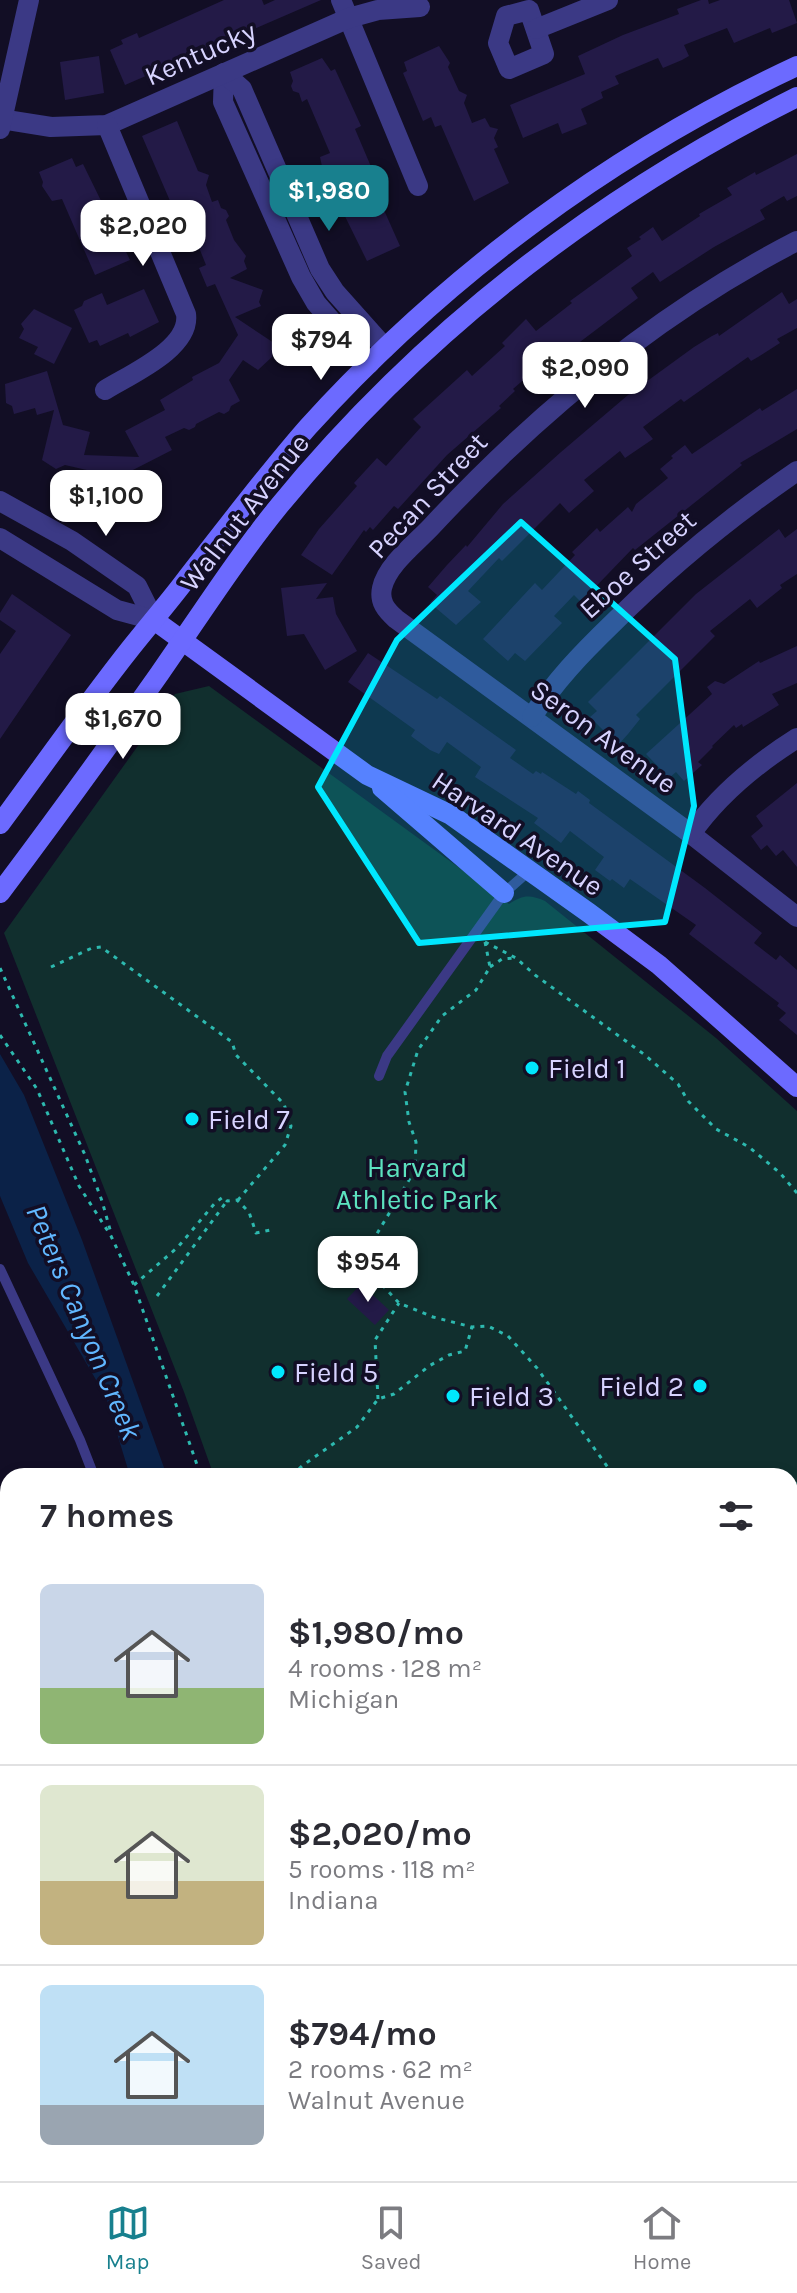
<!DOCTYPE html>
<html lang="en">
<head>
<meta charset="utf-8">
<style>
  body { margin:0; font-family:Karla,sans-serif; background:#f2f2f3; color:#2b2b33; height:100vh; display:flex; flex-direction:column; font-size:30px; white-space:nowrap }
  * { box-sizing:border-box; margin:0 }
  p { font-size:26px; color:#7c7c81 }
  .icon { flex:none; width:44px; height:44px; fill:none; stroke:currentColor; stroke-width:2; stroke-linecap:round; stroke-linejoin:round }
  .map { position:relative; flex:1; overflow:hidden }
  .side { position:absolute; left:0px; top:1468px; width:798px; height:714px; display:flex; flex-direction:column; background:#fff; border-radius:24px 24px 0 0; box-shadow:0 4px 12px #0003 }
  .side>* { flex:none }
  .price { position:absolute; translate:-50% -68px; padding:0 18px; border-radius:16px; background:#fff; color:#222; font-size:26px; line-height:52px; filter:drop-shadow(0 2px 4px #0008) }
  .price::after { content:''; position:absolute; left:50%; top:48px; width:24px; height:18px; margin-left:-12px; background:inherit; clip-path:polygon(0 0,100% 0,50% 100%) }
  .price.active { background:#18808e; color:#fff }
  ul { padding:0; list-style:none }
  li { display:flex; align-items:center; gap:24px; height:200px; padding:0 40px }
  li+li { border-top:2px solid #e1e1e2 }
  li span { display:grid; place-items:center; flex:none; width:224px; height:160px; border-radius:12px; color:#555 }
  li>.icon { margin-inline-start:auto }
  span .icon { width:96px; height:96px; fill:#fffc; stroke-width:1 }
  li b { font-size:34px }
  h2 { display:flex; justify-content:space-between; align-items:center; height:96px; padding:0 40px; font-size:34px }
  .tab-bar { display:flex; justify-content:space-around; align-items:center; height:112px; border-top:2px solid #e1e1e2; background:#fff; font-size:22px; color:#7c7c81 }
  .tab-bar a { display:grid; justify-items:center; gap:4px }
  .tab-bar .active { color:#18808e }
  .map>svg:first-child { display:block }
</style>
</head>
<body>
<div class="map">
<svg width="797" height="2181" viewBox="0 0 797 2181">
  <rect width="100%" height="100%" fill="#120e25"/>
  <path fill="#112f2e" d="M209 686 509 904C522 895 530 894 545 901L716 1038 797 1111V1658L790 1670V1476H214L184 1392 4 933 175 694Z"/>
  <g fill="#0b2248">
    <path d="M0 1054 24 1095 82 1240 167 1476H130L106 1397 28 1263 0 1196Z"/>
    <path d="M360 2174H419L423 2181H364Z"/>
  </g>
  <g fill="#231a47">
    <path d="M224 0H262L264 5 275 0H321L125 85 110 50 123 44 121 40 137 33 139 38Z"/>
    <path d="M701 0H708L709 4 720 0H789L797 23 772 33 770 28 734 43 727 28 684 45 689 56 682 60 663 68 658 58 615 76 619 84 601 92 603 98 581 109 587 124 562 134 558 123 523 138 510 105 585 74 578 56 623 35 679 14 677 9Z"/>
    <path d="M439 46 450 63 448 67 459 91 467 95 464 103 472 123 485 118 490 127 498 129 494 138 498 147 494 149 509 183 474 201 441 125 435 127 431 117 423 121 403 73 407 71 404 62Z"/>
    <path d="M99 56 104 93 65 100 60 62Z"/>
    <path d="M322 58 331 71 335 69 361 126 355 129 372 169 367 172 400 246 367 261 334 194 352 187 324 176 320 157 330 153 307 99 302 102 299 93 293 91 291 86 293 81 290 72Z"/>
    <path d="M177 121 198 171 209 175 206 185 212 202 218 200 221 208 226 210 229 216 226 220 234 240 246 256 244 261 247 269 230 278 263 290 259 302 261 306 235 317 274 343 272 357 258 370 243 360 229 380 240 401 231 406 229 411 224 414 219 412 196 424 195 427 189 430 184 428 165 437 172 450 131 471 130 501 110 504 106 500 98 499 99 477H91V471L65 465 56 469 42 460 54 410 37 415 35 408 14 414 12 406 6 403 5 384 47 371 63 425 90 432 84 455 139 457 125 431 165 410 160 400 193 380 192 377 219 363 238 335 215 284 207 287 199 268 206 265 194 235 186 238 142 136Z"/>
    <path d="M797 154V196L787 201 784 196 760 210 765 219 714 247 660 282 653 272 631 288 638 298 539 373 536 369 513 389 515 391 499 406 501 408 447 455 398 509 394 506 373 530 370 527 366 532 364 530 332 575 301 555 319 529 357 486 354 483 377 458 386 466 421 427 413 419 467 370 472 376 505 346 502 343 526 319 536 331 572 303 570 301 632 256 627 248 641 239 639 237 653 227 662 241 700 216 699 214 732 195 727 188 755 172 756 175Z"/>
    <path d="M72 158 76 167 83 164 130 260 95 275 62 199 52 201 42 186 43 182 39 172Z"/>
    <path d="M144 289 159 322 130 337 128 333 100 346 97 340 89 343 74 310 82 306 84 301 102 293 107 305Z"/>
    <path d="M782 292 789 304 797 299V328L777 339 780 343 758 357 751 361 748 357 684 402 681 399 643 427 653 439 625 458 620 451 584 480 594 491 569 513 560 503 502 561 499 558 468 591 481 602 456 625 430 603 437 595 428 587 447 565 466 545 467 547 503 504 561 452 628 395 694 347 712 336 718 333 719 336Z"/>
    <path d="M34 309 72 328 54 364 34 354 38 347 19 338 24 329 21 324Z"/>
    <path d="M797 389V429L740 463 742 465 635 550 633 548 581 602 574 595 554 616 562 623 525 661 515 653 508 661 483 639 535 583 542 590 575 555 572 552 597 528 600 532 628 507 632 512 636 504 668 478 660 469 673 458 671 456 685 445 692 454 760 408 762 411Z"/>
    <path d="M779 529 785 538 797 529V574L780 585 782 588 757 608 750 599 710 631 715 636 636 715 640 719 628 734 619 744 614 741 590 717 597 711 588 702 696 594Z"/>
    <path d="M327 583 316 599 333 597 336 614 357 651 325 670 304 634 287 636 281 588Z"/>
    <path d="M12 594 71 635 0 739V654L16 631 0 620V613Z"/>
    <path d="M797 646V683L772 694 779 705 743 727 742 724 736 728 734 725 712 746 713 747 698 762 702 765 684 781 676 772 669 778 646 754 712 694 707 687 715 681 724 684 759 661 760 663Z"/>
    <path d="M368 653 437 699 440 696 516 750 510 758 533 774 536 771 541 774 542 772 576 794 578 791 590 800 589 803 705 888 762 933 754 943 776 960 780 955 797 970V1035L779 1020 786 1013 777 1006 779 1003 689 934 696 925 630 879 624 888 612 879 610 881 595 870 604 857 570 831 561 843 534 823 538 818 475 777 481 767 447 742 439 754 430 750 411 736 415 730 348 682Z"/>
    <path d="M797 783V867L783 850 776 856 767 845 761 850 751 836 763 826 756 816Z"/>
    <path d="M361 1284 389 1310 375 1325 347 1299Z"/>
  </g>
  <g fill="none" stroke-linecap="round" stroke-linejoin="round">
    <g stroke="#2db9af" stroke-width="3" stroke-dasharray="4 6" stroke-linecap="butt">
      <path d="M485 942 490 967 476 990 442 1016 418 1050 405 1092 409 1122 416 1142 415 1170 375 1237 373 1275 399 1303 433 1317 472 1327 488 1326 508 1336 537 1368 609 1469 619 1476"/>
      <path d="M485 942 516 958 535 975 645 1055 678 1084 688 1101 716 1129 749 1147 780 1173 797 1193"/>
      <path d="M51 967 92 948 101 947 232 1042 236 1055 284 1104 291 1126 285 1145 238 1200"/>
      <path d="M490 967 502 959 516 958"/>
      <path d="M0 968 85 1155 102 1201 111 1233"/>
      <path d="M0 1035 37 1089 79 1186 111 1236 134 1285 201 1476"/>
      <path d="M134 1285 178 1247 215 1203 223 1197 227 1201 237 1200 249 1212 256 1233 270 1230"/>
      <path d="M157 1296 227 1201"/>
      <path d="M378 1399 375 1340 399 1303"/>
      <path d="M292 1476 302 1466 357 1427 378 1399 394 1394 429 1366 449 1355 465 1351 472 1327"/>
      <path d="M790 1491 797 1483"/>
      <path d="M445 2174 450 2181"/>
      <path d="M623 2181 634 2179"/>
    </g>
    <g stroke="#3b3985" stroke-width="10">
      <path d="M379 1076 387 1056 504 893 529 871"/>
      <path d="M0 1269 80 1440 94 1476"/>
      <path d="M790 1699 797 1687"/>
      <path d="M790 1796 797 1800"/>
      <path d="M327 2174 332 2181"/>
    </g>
    <g stroke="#3b3985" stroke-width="20">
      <path d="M341 0 418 186"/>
      <path d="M529 10 544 54 509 69 498 43 506 16Z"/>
      <path d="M536 29 608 0"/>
      <path d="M224 73 223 102 301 277 316 303 369 364"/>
      <path d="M224 73 242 89 320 269 335 292 385 348"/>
      <path d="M0 119 51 127 107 125 349 18 378 10 420 7"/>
      <path d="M797 241C659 312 536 414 431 527 415 544 387 565 382 588 379 602 386 610 396 619L691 834 797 917"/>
      <path d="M105 390C131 374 191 348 186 314L107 125"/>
      <path d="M532 717C554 682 582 653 612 624 669 567 730 517 797 471"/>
      <path d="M691 834C719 794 756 764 797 738"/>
      <path d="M790 1887 797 1879"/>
      <path d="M790 2008 797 2001"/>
      <path d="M651 2174 655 2181"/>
      <path d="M750 2174 754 2181"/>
    </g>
    <g stroke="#3b3985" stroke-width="20">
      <path d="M0 129 29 0"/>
      <path d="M0 501 72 541 137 586 154 620"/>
      <path d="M0 538 117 610 154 620"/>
    </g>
    <g stroke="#6c6aff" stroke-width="20">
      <path d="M154 620 367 775 451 815 589 913 659 965 797 1087"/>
      <path d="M382 788 504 893"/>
      <path d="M0 824C43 766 85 706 130 649 149 625 169 602 187 578 227 527 265 476 308 427 445 276 612 152 797 66"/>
      <path d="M0 893C54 821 108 747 160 673 199 617 236 559 279 506 421 333 597 197 797 97"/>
    </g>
    <g stroke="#bf5aff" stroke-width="20">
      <path d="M0 1876 8 1888"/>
      <path d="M198 2174 203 2181"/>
    </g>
    <g stroke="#ff4ea4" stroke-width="24">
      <path d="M0 1912 8 1926"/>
      <path d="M0 2019 8 2030"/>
      <path d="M0 2120 8 2130"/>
      <path d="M43 2174 49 2181"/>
      <path d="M115 2174 120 2181"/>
      <path d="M161 2174 166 2181"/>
    </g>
  </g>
  <path fill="#00e7fe" fill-opacity="0.2" stroke="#00e7fe" stroke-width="6" stroke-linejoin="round" d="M521 522 675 659 694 806 665 922 419 943 318 787 397 640Z"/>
  <g fill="#00e7fe" stroke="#120e25" stroke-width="3">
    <circle cx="532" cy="1068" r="8"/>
    <circle cx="192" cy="1119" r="8"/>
    <circle cx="278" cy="1372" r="8"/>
    <circle cx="700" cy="1386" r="8"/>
    <circle cx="453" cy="1396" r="8"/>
  </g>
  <g text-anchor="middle" stroke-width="7" stroke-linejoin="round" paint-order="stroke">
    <g font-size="28" fill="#d7d3ff" stroke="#120e25">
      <text transform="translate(200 53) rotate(-24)" y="10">Kentucky</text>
      <text transform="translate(427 495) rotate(-47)" y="10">Pecan Street</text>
      <text transform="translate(244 512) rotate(-52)" y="10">Walnut Avenue</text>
      <text transform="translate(637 564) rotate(-42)" y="10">Eboe Street</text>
      <text transform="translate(604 736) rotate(36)" y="10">Seron Avenue</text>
      <text transform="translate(518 833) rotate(34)" y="10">Harvard Avenue</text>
    </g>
    <g font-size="28" fill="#d7d3ff" stroke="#120e25" text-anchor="start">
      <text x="548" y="1078">Field 1</text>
      <text x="208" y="1129">Field 7</text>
      <text x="294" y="1382">Field 5</text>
      <text x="684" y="1396" text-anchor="end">Field 2</text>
      <text x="469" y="1406">Field 3</text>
    </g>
    <g font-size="28" fill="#5ce2bf" stroke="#120e25">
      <text x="417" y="1177">Harvard<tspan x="417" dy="32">Athletic Park</tspan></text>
    </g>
    <g font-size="30" font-style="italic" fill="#61b7ff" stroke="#120e25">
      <text transform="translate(84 1322) rotate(67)" y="10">Peters Canyon Creek</text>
    </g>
  </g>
</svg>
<b class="price active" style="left:329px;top:233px">$1,980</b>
<b class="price" style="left:143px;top:268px">$2,020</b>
<b class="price" style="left:321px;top:382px">$794</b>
<b class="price" style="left:585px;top:410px">$2,090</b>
<b class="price" style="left:106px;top:538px">$1,100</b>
<b class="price" style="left:123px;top:761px">$1,670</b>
<b class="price" style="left:368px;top:1304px">$954</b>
<section class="side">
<h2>7 homes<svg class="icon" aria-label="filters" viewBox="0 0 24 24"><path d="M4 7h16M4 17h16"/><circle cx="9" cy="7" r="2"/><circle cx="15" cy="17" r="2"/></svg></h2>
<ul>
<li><span style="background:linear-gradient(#c9d6e8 65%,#8fb573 0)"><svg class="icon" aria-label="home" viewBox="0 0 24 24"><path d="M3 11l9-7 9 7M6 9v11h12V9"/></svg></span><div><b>$1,980/mo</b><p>4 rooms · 128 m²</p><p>Michigan</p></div></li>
<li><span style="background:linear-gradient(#dfe7d0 60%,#c2b280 0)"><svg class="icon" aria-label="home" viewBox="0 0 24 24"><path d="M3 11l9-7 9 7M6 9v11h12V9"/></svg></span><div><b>$2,020/mo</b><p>5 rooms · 118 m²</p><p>Indiana</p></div></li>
<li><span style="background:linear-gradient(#bfe0f5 75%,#9aa5b1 0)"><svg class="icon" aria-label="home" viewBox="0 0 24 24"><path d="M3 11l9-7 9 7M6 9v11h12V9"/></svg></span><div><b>$794/mo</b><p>2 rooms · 62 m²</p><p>Walnut Avenue</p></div></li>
</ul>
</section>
</div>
<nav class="tab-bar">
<a class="active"><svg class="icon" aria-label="map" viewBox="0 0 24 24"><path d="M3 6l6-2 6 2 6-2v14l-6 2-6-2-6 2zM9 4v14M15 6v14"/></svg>Map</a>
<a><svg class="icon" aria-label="saved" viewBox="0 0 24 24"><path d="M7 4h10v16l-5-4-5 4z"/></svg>Saved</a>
<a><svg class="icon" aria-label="home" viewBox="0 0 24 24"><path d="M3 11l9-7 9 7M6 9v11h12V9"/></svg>Home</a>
</nav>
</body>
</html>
